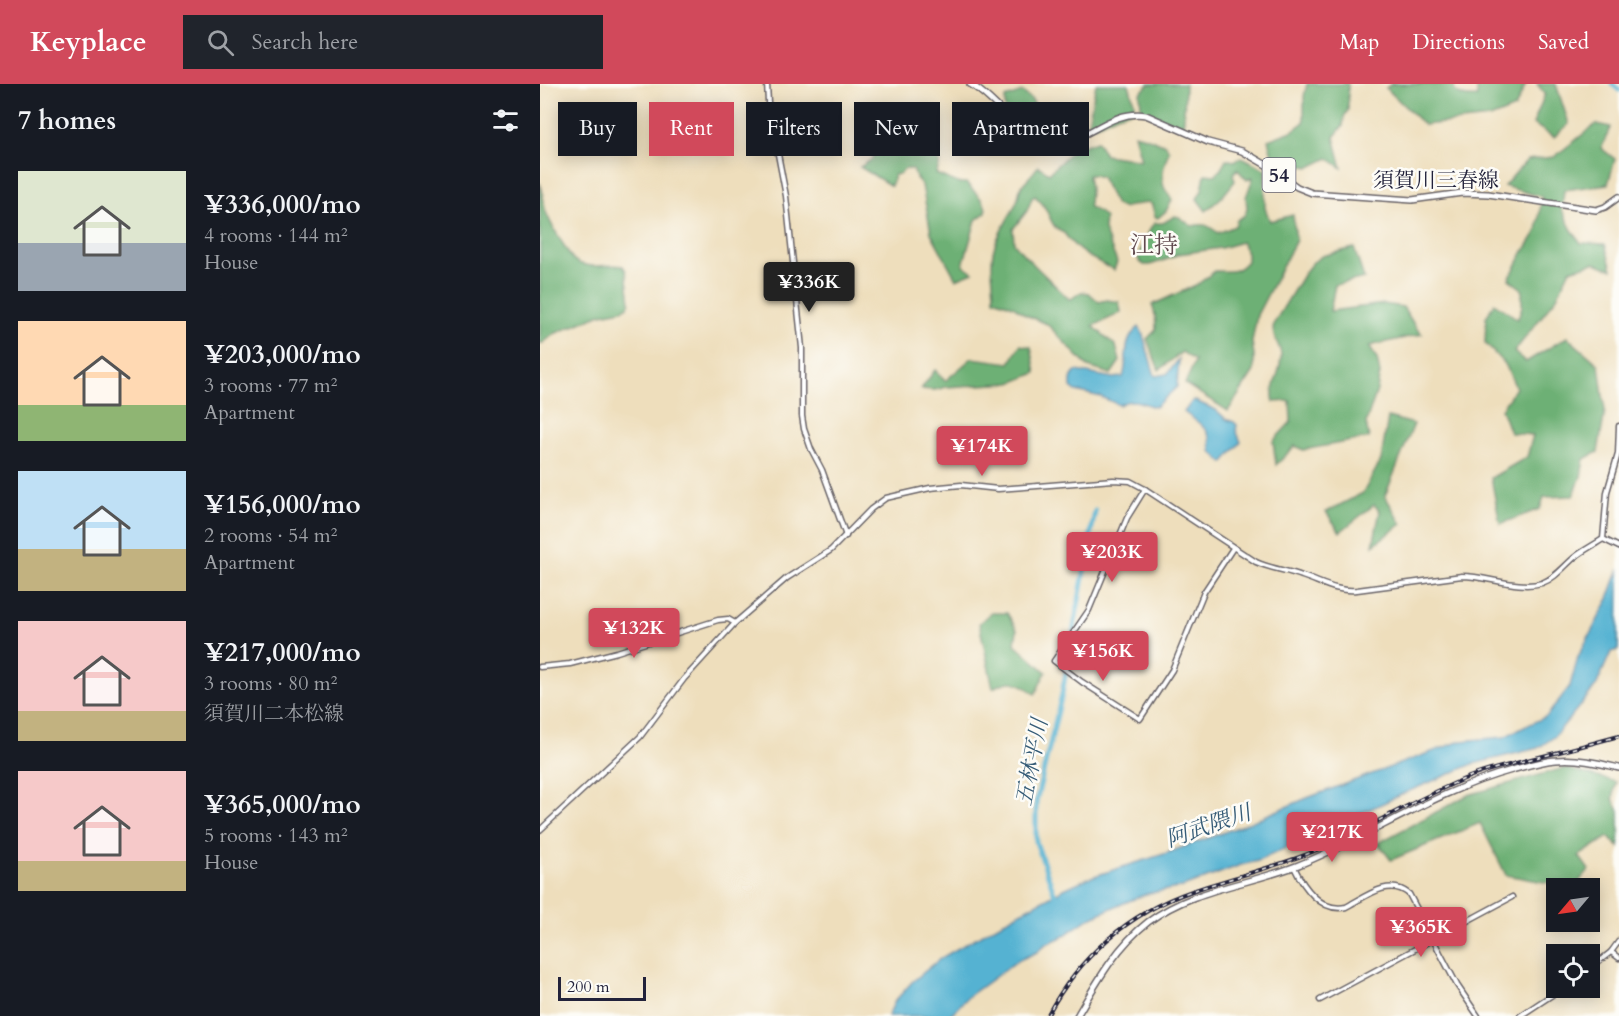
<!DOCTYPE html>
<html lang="en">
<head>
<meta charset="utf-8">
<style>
  body { margin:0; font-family:Cardo,"Noto Serif JP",serif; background:#20242c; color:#f1f3f6; height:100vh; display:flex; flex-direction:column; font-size:22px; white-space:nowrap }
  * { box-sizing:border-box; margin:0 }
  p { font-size:20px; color:#9ea1a6 }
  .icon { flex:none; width:33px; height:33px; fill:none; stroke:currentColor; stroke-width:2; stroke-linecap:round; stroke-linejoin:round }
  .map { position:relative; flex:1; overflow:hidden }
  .side { display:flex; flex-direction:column; background:#171b24; width:540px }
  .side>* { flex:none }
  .guide { position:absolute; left:18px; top:18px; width:570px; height:54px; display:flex; gap:12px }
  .needle { width:39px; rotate:241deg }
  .controls { position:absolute; left:1006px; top:794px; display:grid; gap:12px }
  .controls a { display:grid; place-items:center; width:54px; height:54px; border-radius:0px; background:#171b24; box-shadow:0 3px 15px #0003; font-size:30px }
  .scale { position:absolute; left:18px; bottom:15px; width:88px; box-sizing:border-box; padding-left:6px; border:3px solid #22223b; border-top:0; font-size:16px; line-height:21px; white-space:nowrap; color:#22223b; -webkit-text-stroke:4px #fdfcf7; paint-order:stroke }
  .price { position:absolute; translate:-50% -51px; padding:0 14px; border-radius:6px; background:#d1495b; color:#fff; font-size:20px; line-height:39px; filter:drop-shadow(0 2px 3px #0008) }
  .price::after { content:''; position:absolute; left:50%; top:36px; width:18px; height:14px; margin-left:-9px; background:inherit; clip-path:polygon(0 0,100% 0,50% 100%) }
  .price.current { background:#222; color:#fff }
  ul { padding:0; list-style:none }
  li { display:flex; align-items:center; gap:18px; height:150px; padding:0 18px }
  li span { display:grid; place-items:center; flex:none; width:168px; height:120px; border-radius:0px; color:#555 }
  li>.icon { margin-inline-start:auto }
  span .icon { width:72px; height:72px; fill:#fffc; stroke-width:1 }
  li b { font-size:26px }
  h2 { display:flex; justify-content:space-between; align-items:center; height:72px; padding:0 18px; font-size:26px }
  .tag { padding:0 21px; border-radius:0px; background:#171b24; box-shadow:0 3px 15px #0003; font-size:21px; line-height:54px }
  .tag.current { background:#d1495b; color:#fff }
  header { display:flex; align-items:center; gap:36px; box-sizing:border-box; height:84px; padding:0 30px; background:#d1495b; color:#fff }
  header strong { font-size:28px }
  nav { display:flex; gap:33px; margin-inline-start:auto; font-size:21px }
  .search { width:420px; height:54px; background:#20242c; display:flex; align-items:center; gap:15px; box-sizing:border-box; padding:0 21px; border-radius:0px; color:#9ea1a6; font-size:22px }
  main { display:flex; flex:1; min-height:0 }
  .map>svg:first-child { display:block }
</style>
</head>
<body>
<header>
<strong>Keyplace</strong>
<div class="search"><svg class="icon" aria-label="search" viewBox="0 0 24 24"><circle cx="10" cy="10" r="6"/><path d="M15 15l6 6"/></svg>Search here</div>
<nav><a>Map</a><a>Directions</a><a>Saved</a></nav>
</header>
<main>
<section class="side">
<h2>7 homes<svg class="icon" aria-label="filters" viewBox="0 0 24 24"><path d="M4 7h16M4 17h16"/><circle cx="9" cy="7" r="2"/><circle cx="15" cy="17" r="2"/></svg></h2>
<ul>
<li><span style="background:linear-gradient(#dfe7d0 60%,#9aa5b1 0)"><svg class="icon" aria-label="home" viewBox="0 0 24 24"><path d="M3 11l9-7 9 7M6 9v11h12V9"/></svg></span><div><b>¥336,000/mo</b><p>4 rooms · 144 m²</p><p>House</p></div></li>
<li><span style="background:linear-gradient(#ffd9b3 70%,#8fb573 0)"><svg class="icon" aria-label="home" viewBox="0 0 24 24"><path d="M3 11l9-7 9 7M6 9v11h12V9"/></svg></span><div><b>¥203,000/mo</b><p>3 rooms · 77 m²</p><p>Apartment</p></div></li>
<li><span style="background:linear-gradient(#bfe0f5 65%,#c2b280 0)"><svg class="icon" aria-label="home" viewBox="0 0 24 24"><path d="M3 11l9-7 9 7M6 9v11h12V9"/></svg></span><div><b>¥156,000/mo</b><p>2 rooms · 54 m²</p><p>Apartment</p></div></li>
<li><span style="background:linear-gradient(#f6c9c9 75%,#c2b280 0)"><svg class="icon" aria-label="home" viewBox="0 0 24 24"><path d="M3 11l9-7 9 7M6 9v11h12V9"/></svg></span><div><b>¥217,000/mo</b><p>3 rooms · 80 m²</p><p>須賀川二本松線</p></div></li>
<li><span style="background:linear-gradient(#f6c9c9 75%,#c2b280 0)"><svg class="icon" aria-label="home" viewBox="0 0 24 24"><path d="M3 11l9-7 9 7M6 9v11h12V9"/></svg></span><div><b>¥365,000/mo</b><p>5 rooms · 143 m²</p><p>House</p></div></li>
</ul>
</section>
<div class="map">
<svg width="1079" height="932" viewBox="0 0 1079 932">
  <rect width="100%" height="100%" fill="#fdfcf7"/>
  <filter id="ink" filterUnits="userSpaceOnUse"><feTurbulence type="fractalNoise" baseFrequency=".0167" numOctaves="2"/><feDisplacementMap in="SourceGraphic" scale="12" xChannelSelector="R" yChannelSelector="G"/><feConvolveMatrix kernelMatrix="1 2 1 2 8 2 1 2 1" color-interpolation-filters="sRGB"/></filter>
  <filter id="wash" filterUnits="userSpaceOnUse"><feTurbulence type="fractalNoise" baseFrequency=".008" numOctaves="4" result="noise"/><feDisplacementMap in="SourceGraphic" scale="24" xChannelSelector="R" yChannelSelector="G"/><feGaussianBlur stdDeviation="1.35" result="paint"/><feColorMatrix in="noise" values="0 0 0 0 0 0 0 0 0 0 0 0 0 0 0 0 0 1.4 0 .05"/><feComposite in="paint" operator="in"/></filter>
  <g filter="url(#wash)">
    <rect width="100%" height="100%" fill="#eedebc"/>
    <g fill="#6db074" stroke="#486958" stroke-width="1.5">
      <path d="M556 0H589L594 18V26L577 31 555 42 548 39Z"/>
      <path d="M609 0H645L644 36 642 41 638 42 601 26 600 9Z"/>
      <path d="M767 0H808V26L804 33 803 42 794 53 802 84 788 74 770 83 734 78 728 56 752 47 764 38V12Z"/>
      <path d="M851 0H915L914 6C921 13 928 14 937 13V0H986L975 24 950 34 884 41 846 4Z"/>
      <path d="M997 0H1016L1029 40 1014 53 993 40 1005 10Z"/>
      <path d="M482 8C489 13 495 17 496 26 486 28 480 24 469 27L465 24V14Z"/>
      <path d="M350 35 369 39 376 43C386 63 375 63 399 77V82L396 90 418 99H426C433 107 447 117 446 128L436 136 423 181 433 188 416 195 391 149 382 101 376 94 373 85H365L360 90 354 91 351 102 320 83 334 74C328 53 319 39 350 35Z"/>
      <path d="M1056 40 1071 43 1061 64 1075 75 1068 100 1024 106 1022 126 1032 146 1041 159 1065 160 1072 185 1054 179 1030 186 1017 213 974 268 986 278 1027 253 1059 281 1065 327 1058 368 1044 375 1041 393 1033 412 1004 413 1000 425 960 440 951 394 987 373 993 351 970 349 961 325 976 304 966 282 945 259 946 234 954 219 978 235 982 222V205L969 195 983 169 997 147 1002 113 964 102 987 76 1014 73Z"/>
      <path d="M594 50 606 53 626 61 629 67C625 77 620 92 624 103 626 108 630 111 632 116L626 127 618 134 615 133 612 121 608 118 582 124 576 121 561 93 554 91H548C548 97 550 100 550 105 550 111 549 116 549 123L559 128 565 134 564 146 577 178 574 186C568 182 563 181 557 177 544 171 532 161 524 149 512 145 511 134 505 124 503 119 498 116 495 112L492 114 487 127 473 145 474 159 484 171 529 215H531L541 208 549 209 559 218 567 216 579 218 581 228 579 230 553 242 576 262 580 277 571 290 548 283 507 240 486 231 473 222 454 215C454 199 450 184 453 168 457 149 469 135 477 117 479 112 479 104 483 100 488 94 494 89 498 82L509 89 534 65 557 57 565 71 601 76Z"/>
      <path d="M702 73 725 85V124L730 137 753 131 756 156 717 231 712 258 714 271V287L688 327 645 300 655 277 642 268 619 286 607 255 616 246C615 234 617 234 612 221L658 200 675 187C690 187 696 190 707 177V169L702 158 681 164 638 170 631 174 610 181H604L599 177 598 173 611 143 615 139H623L635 132 639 133 652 142C665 139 668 141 678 149L695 142 697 136 705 131 707 125 706 113 713 94 712 93 707 96 697 85 693 90 695 97 682 113 666 127 657 115 662 106 665 90 675 91 681 85 686 75 694 77Z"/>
      <path d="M0 100C5 108 2 119 6 128 12 144 23 160 32 174 43 187 68 179 83 182L86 187 90 218 88 222 82 226 61 230 14 250 3 259H0Z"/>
      <path d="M814 164 824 194 795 201 790 227 844 220 863 223 877 245 882 250 829 262 837 275 840 289 837 306 826 339 829 354 763 366 755 362 736 381 733 357 751 338 750 317 734 318C729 302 742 288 741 271 740 259 730 252 734 239L765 188 772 179 782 172Z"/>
      <path d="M480 261 491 263 496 289 471 299 406 303 395 306 381 305 395 286 405 297 432 274 470 279Z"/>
      <path d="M848 333 874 340 845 412 862 440 833 461 840 427 834 421 800 448 786 428 823 409 841 376Z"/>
      <path d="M452 529H467L477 546 475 560 506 588 495 610C478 597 472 594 453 604L439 539Z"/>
      <path d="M1024 684 1076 698 1073 715 1079 727V763L1068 753 1039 772 1049 786 1035 802 1004 798 966 791 940 739 851 776 838 759 928 711Z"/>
    </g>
    <g fill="#54b2d2" stroke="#3b6a86" stroke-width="1.5">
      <path d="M599 243 602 248 615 292 627 290 639 275 637 303 615 323C601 319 593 313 579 321L561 313 536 307 531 303C530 296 532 290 537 287L573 294 583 293C589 274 581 257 599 243Z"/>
      <path d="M653 316 676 326 686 335 694 338 697 341 696 346 701 358 683 379 671 367 670 354 666 346 659 339 644 328Z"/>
      <path d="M1079 485 1078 566 1071 568 1056 602 1014 653 998 664 933 680 867 708 718 777 701 781 643 803 606 810 567 826 545 837 522 853 506 860 497 868 477 877 429 912 409 932H348L355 917 372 898 401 874 477 830 524 805 548 794 624 770 701 742 767 714 921 657 964 653 1007 632 1030 602 1038 573 1066 520Z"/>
    </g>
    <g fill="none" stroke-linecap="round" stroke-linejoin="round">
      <g stroke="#54b2d2" stroke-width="5">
        <path d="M1072 0 1079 6"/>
        <path d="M516 814 496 758V718L522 610 555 427"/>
      </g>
    </g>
  </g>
  <g filter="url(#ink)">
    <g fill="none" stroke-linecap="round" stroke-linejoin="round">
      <g stroke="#696468" stroke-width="7">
        <g id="minor">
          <path d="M227 0 228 18 246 112 262 264V332L264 345 271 365 282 386 306 452"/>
          <path d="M605 405 587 434 549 526 514 577 542 598 600 635 632 586 664 508 693 464"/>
          <path d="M1063 455 1079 463"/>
          <path d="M0 583 30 580 77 568 178 536 188 535 195 539"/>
          <path d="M0 746 100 653 144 595 195 539 247 494 291 466 331 425 346 414 390 404 421 401 458 405 573 396 590 397 605 405 716 478C731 485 747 486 762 492 781 498 796 508 817 506L922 492C947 492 978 506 1002 499 1016 494 1024 482 1035 473 1044 466 1054 461 1063 455L1067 408 1078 370 1079 342"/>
          <path d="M754 783C763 802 781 829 806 823 825 813 849 793 869 810L917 901 938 932"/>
          <path d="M1071 868 1079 874"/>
          <path d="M1050 884 1071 868 1079 857"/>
          <path d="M780 916 972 813"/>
          <path d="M980 932 1024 903"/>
        </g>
      </g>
      <g stroke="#696468" stroke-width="8">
        <g id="major">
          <path d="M430 0C455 14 474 46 498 56 537 73 563 24 606 31L668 58 702 67 728 82 757 103 772 109 872 116 922 109 948 110 1056 126 1065 123 1079 113"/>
          <path d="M537 932C557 898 576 863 608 838 652 805 707 801 756 782 830 753 895 707 972 686 986 682 1001 677 1016 676 1038 674 1058 679 1079 684"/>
        </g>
      </g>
      <use href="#minor" stroke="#fff" stroke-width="4"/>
      <use href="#major" stroke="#fff" stroke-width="5"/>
      <g stroke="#22223b" stroke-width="4">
        <path id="rail" d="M507 932C539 873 588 829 652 807 693 793 737 783 777 766 829 744 877 714 929 693 949 685 970 681 991 675 1020 668 1050 660 1079 652"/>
      </g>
      <use href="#rail" stroke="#fdfcf7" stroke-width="1.5" stroke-dasharray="4.5" stroke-linecap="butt"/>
    </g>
  </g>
  <g text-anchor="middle" stroke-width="5" stroke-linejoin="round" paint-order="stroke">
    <rect fill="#fdfcf7" stroke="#646373" stroke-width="1.5" x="722.5" y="74" width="33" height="34" rx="4.5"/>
    <g font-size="20" font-weight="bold" fill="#22223b">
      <text x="739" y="98">54</text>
    </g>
    <g font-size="21" fill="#22223b" stroke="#fdfcf7">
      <text x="896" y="103">須賀川三春線</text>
    </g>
    <g font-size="22" font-style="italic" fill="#365c77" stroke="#fdfcf7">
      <text transform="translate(491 678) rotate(-79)" y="8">五林平川</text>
      <text transform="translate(668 741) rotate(-19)" y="8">阿武隈川</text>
    </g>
    <g font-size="24" fill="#614a4f" stroke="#fdfcf7">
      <text x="614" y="169">江持</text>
    </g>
  </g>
</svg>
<div class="controls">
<a><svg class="needle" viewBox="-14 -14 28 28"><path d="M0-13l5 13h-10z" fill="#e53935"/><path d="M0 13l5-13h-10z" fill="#9ea1a6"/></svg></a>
<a><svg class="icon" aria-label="locate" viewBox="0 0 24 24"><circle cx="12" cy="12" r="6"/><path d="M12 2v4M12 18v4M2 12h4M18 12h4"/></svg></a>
</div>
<div class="scale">200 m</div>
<b class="price current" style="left:269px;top:229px">¥336K</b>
<b class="price" style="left:442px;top:393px">¥174K</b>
<b class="price" style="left:572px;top:499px">¥203K</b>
<b class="price" style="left:94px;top:575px">¥132K</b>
<b class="price" style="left:563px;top:598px">¥156K</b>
<b class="price" style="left:792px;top:779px">¥217K</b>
<b class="price" style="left:881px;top:874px">¥365K</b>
<div class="guide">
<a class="tag">Buy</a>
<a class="tag current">Rent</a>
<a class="tag">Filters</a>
<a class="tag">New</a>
<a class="tag">Apartment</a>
</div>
</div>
</main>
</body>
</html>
